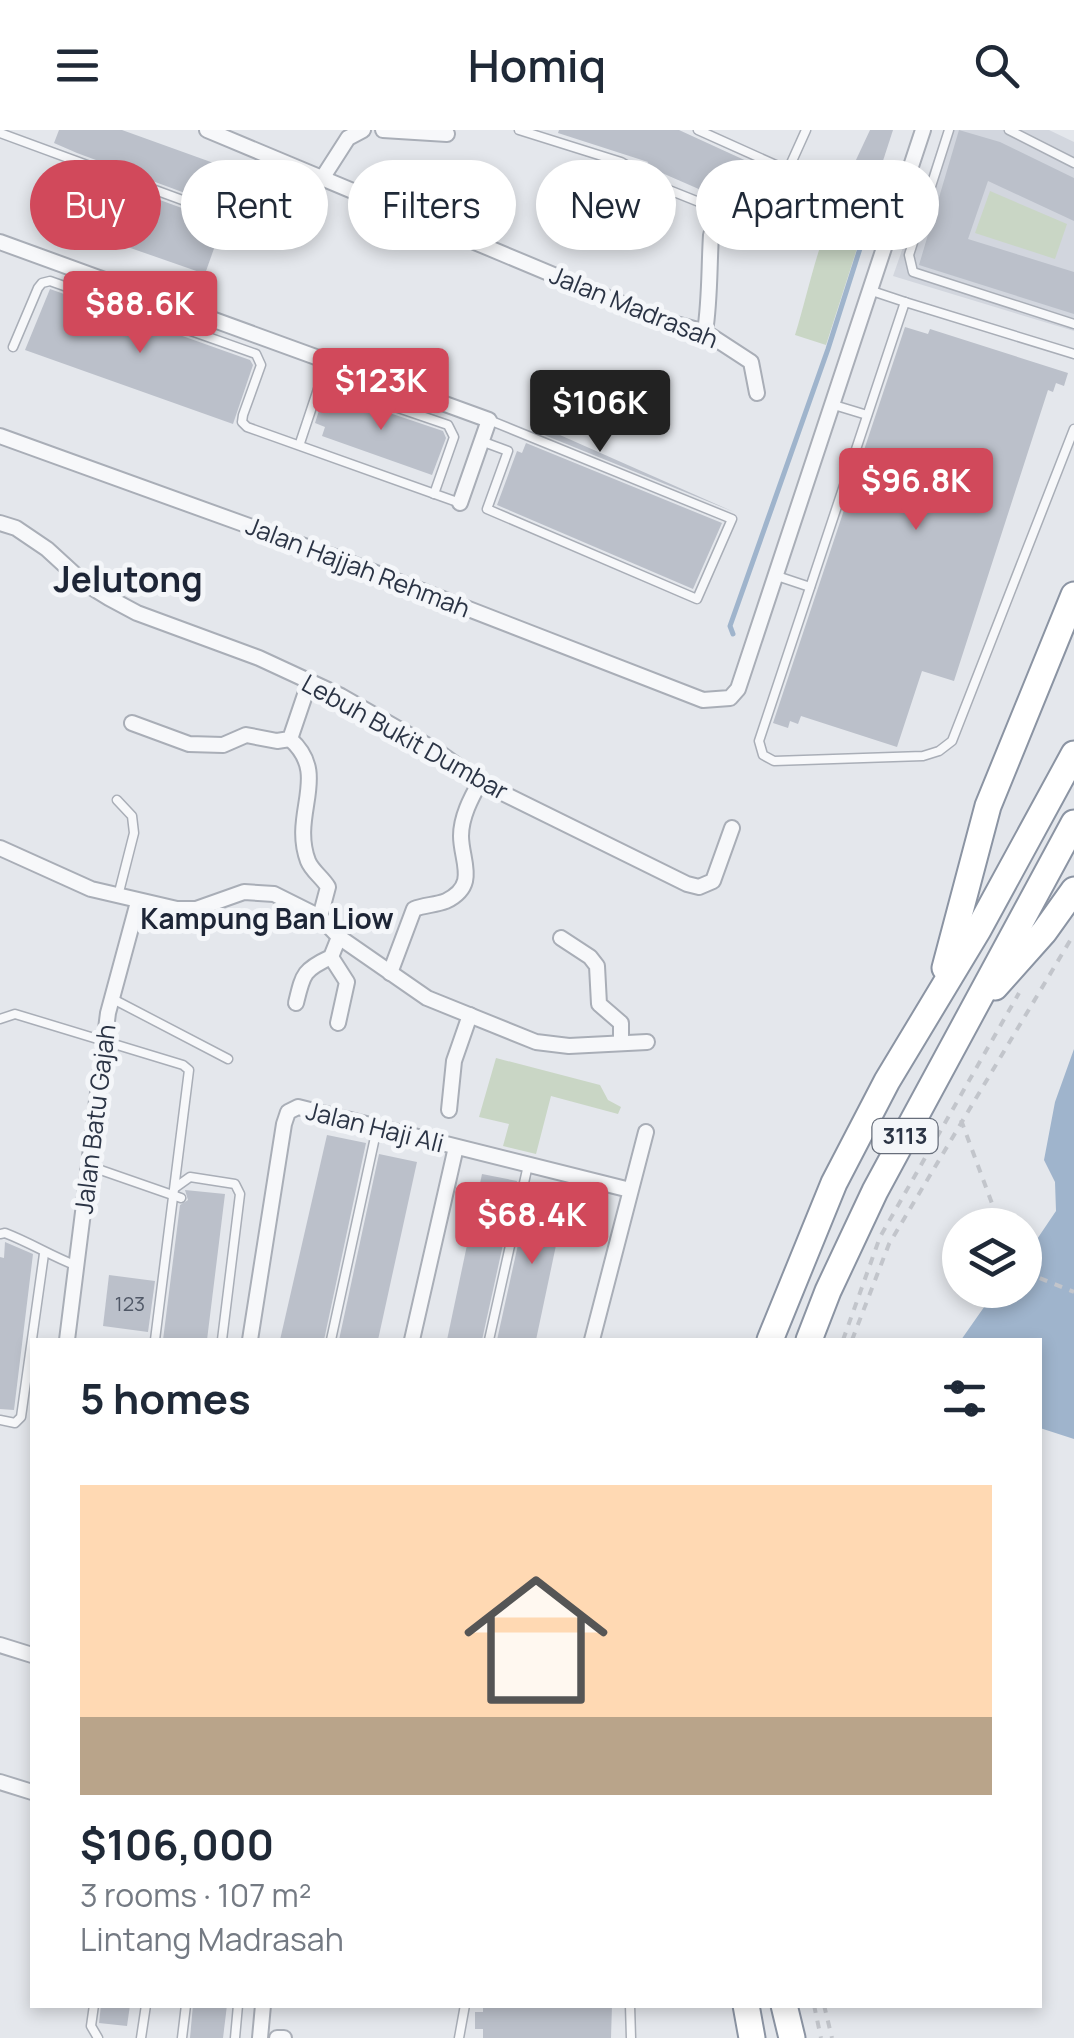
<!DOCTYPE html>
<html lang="en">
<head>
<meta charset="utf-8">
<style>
  body { margin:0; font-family:Manrope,sans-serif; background:#f2f2f3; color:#1f2937; height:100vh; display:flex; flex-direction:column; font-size:38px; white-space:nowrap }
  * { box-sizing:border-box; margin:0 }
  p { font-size:32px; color:#747a83 }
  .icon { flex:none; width:55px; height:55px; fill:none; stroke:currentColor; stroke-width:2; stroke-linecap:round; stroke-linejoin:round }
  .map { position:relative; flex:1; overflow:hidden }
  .details { position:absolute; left:30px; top:1208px; width:1012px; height:670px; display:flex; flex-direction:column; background:#fff; border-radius:0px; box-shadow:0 5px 15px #0003 }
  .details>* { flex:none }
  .hud { position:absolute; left:30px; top:30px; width:1015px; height:90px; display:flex; gap:20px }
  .fabs { position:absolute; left:942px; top:1078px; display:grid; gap:20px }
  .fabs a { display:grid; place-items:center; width:100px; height:100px; border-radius:50%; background:#fff; box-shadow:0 5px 15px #0003; font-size:50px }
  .price { position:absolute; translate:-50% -85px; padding:0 22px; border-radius:10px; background:#d1495b; color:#fff; font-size:32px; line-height:65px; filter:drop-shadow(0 2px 5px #0008) }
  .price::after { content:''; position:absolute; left:50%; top:60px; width:30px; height:22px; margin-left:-15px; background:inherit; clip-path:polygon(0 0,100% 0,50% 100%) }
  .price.current { background:#222; color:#fff }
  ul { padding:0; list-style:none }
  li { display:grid; align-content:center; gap:20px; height:530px; padding:0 50px }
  li span { display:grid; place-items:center; height:310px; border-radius:0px; color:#555 }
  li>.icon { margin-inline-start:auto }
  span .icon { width:180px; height:180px; fill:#fffc; stroke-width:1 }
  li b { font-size:42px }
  h2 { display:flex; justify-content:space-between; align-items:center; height:120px; padding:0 50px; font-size:42px }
  .tag { padding:0 35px; border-radius:45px; background:#fff; box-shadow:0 5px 15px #0003; font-size:35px; line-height:90px }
  .tag.current { background:#d1495b; color:#fff }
  header { display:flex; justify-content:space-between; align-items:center; height:130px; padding:0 50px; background:#fff; font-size:45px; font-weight:600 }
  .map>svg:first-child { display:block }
</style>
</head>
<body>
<header><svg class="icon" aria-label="menu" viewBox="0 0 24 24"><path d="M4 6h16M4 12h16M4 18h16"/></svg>Homiq<svg class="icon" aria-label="search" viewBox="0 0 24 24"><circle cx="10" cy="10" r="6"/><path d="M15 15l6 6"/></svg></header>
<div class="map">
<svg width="1074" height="1908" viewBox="0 0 1074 1908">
  <rect width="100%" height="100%" fill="#e4e7ec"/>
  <path fill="#d2d6de" d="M944 0H1049L1074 12V201L893 146Z"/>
  <g fill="#c9d6c5">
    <path d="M860 39 880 47 826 215 795 205C812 151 822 83 860 39Z"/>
    <path d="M990 61 1067 94 1055 129 975 103Z"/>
    <path d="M496 928 600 955 608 970 621 977 618 984 551 966 536 1024 503 1016 509 994 479 987Z"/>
  </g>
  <path fill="#9fb4cc" d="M1074 919V1309L1040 1298V1210H961L996 1160H1025V1127L1056 1081 1055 1052 1044 1030 1055 972Z"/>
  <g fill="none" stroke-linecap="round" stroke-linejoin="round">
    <path stroke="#9fb4cc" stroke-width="5" d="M733 504 730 496 828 219 884 43"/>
  </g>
  <g fill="#bbc0ca">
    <path d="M59 0H122L297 63 286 93 237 75 236 78 229 76 228 79 77 23 54 13Z"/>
    <path d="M559 0H679L821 65 802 104 646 36 648 32 558 3Z"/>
    <path d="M870 0H893L880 40 855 32Z"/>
    <path d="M959 0 1000 12 1074 48V91L988 51 968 109 1074 142V184L919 135Z"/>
    <path d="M72 38 223 93 205 144 53 91Z"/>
    <path d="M50 159 250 230 253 235 233 294 25 220Z"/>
    <path d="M905 197 928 204 930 199 1068 243 1064 256 1056 253 1053 262 1048 260 954 551 922 541 897 617 801 586 798 594 790 591 788 598 773 593Z"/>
    <path d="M324 265 334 269 336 265 443 301 446 308 432 345 322 306 325 297 315 293Z"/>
    <path d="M535 294 734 382 532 300Z"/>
    <path d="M526 313 722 393 693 459 497 375 517 321 522 323Z"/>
    <path d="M327 1005 366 1013 324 1210H280Z"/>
    <path d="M379 1024 417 1032 378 1210H339Z"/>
    <path d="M482 1044 517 1051 482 1210H447Z"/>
    <path d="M185 1060 225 1064 207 1210H163L180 1075 188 1070Z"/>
    <path d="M530 1060 566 1068 536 1210H497Z"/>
    <path d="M5 1112 33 1124 14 1280 0 1279V1127L4 1128Z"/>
    <path d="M109 1145 155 1151 148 1202 103 1196Z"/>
    <path d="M101 1875H130L127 1896 99 1893Z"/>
    <path d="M193 1875H227L223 1908H190Z"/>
    <path d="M483 1875H612L611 1908H483V1899H475V1882H483Z"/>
  </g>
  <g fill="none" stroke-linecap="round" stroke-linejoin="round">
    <g stroke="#a9aeb7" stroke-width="11">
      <g id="lane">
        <path d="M519 0 621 32 669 60 799 112 811 109 829 66 827 58 698 0"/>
        <path d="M949 0 909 125 913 142 1074 194"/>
        <path d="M1009 0 1074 33"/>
        <path d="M0 3 234 89"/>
        <path d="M788 40 806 0"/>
        <path d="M872 161 905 172"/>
        <path d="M13 217 38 158 42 153 50 151 256 224 261 235 243 285 242 292 247 297 460 373"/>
        <path d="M1074 224 905 172 759 611 763 625 774 631 923 626 939 621 952 611 1074 299"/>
        <path d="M834 275 867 285"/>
        <path d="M481 311 508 321 487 379 697 469 732 389 489 290"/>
        <path d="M300 313 318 259 328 254 448 295 454 307 434 364"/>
        <path d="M777 446 810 457"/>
        <path d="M117 670 132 686 134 703 118 766"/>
        <path d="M111 868 228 929"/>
        <path d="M0 889 15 884 183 935 189 940 155 1210"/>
        <path d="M89 1036 181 1068"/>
        <path d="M176 1057 190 1047 235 1054 240 1064 222 1210"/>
        <path d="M0 1104 5 1103C31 1113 51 1126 77 1136"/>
        <path d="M331 1210 377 998"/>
        <path d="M489 1210 528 1035"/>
        <path d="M0 1290 15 1293 21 1287 44 1124"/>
        <path d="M94 1875 91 1896 98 1908"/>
        <path d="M630 1875 631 1908"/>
        <path d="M141 1908 146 1875"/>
        <path d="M182 1908 186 1875"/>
        <path d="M235 1908 238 1875"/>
        <path d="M459 1908 465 1875"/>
      </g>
    </g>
    <g stroke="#a9aeb7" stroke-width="18">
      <g id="street">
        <path d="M207 0 661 190 705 202 751 232 757 263"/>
        <path d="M383 0 447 4"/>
        <path d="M323 47 348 8 363 0"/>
        <path d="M0 112 489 290 460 373"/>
        <path d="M705 202C710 170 709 138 711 105"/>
        <path d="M0 306 332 426 703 570 730 568 738 559 923 0"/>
        <path d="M0 393 16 398 47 419 83 452 109 468 137 483 259 528 341 566 437 621 480 652 687 754 699 757 713 751 732 698"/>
        <path d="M132 593 189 614 223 615 246 605 277 611 290 609 309 553"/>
        <path d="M290 609C331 645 290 683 308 731 312 741 322 747 328 757L320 787"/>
        <path d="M0 718 91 759 177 779H196L244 762 274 764 320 787 339 807 427 868 536 912 569 916 647 912"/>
        <path d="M561 808 590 827 597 836 599 874 621 893V912"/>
        <path d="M331 827 347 852 338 893"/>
        <path d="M390 843 414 779C424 775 436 775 446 771 479 755 461 731 461 706 461 687 471 668 480 652"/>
        <path d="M296 873C303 844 303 840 331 827L339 807"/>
        <path d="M449 980 454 931 470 885"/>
        <path d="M67 1210 108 883 138 772"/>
        <path d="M250 1210 284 994 288 982 298 977 630 1060"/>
        <path d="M412 1210 456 1017"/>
        <path d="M592 1210 646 1002"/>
        <path d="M0 1515 32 1525"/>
        <path d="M0 1652 32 1662"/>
        <path d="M260 1908 263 1875"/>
        <path d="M277 1908H284"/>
      </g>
    </g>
    <g stroke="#8b94a3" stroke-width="29">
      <g id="highway">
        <path d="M945 838 988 676 1074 465"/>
        <path d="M995 857 1044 802 1074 760"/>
        <path d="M770 1210 834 1053 887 951 978 800 1074 624"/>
        <path d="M809 1210 828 1161 875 1061 1074 693"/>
        <path d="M746 1875 752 1908"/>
        <path d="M784 1875 792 1908"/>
      </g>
    </g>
    <g stroke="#c2c5cb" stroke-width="4" stroke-dasharray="8 8" stroke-linecap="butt">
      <path d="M961 990 1000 1095"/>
      <path d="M1025 1142 1074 1162"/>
      <path d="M843 1210 880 1107 1019 863"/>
      <path d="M852 1210 889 1114 1074 804"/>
      <path d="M814 1875 821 1908"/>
      <path d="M824 1875 832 1908"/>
    </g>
    <use href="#lane" stroke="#f7f8fa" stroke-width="8"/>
    <use href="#street" stroke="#f7f8fa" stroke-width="14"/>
    <use href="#highway" stroke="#fff" stroke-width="25"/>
  </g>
  <g text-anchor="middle" stroke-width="10" stroke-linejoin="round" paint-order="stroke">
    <g font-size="20" fill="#4f5766">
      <text x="130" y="1181">123</text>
    </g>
    <rect fill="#f4f6f9" stroke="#676e7b" stroke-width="2.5" x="872.5" y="989" width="65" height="34" rx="8"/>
    <g font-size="22" font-weight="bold" fill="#2b3445">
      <text x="905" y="1014">3113</text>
    </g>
    <g font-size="25" fill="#2b3445" stroke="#f4f6f9">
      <text transform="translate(634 177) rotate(22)" y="9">Jalan Madrasah</text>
      <text transform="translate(358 437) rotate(21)" y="9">Jalan Hajjah Rehmah</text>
      <text transform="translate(405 607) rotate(29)" y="9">Lebuh Bukit Dumbar</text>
      <text transform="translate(95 989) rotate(-83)" y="9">Jalan Batu Gajah</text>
      <text transform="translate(375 997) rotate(14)" y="9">Jalan Haji Ali</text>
    </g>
    <g font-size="28" font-weight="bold" fill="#1d2536" stroke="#f4f6f9">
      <text x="267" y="799">Kampung Ban Liow</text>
    </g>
    <g font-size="35" font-weight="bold" fill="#1d2536" stroke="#f4f6f9">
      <text x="128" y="462">Jelutong</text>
    </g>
  </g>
</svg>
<div class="fabs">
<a><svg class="icon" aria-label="layers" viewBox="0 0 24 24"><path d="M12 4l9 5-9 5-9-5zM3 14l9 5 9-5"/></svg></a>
</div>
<b class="price" style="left:140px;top:226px">$88.6K</b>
<b class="price" style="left:381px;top:303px">$123K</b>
<b class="price current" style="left:600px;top:325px">$106K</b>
<b class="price" style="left:916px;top:403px">$96.8K</b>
<b class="price" style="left:532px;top:1137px">$68.4K</b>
<div class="hud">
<a class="tag current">Buy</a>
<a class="tag">Rent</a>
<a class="tag">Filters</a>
<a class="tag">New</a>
<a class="tag">Apartment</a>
</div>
<section class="details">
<h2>5 homes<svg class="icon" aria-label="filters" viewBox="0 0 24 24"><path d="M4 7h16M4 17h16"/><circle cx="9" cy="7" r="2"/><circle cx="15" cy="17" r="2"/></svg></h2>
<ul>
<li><span style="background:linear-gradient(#ffd9b3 75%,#b9a48a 0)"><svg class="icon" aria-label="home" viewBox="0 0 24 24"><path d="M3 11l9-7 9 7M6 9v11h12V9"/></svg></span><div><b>$106,000</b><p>3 rooms · 107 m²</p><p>Lintang Madrasah</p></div></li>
</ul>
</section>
</div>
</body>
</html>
